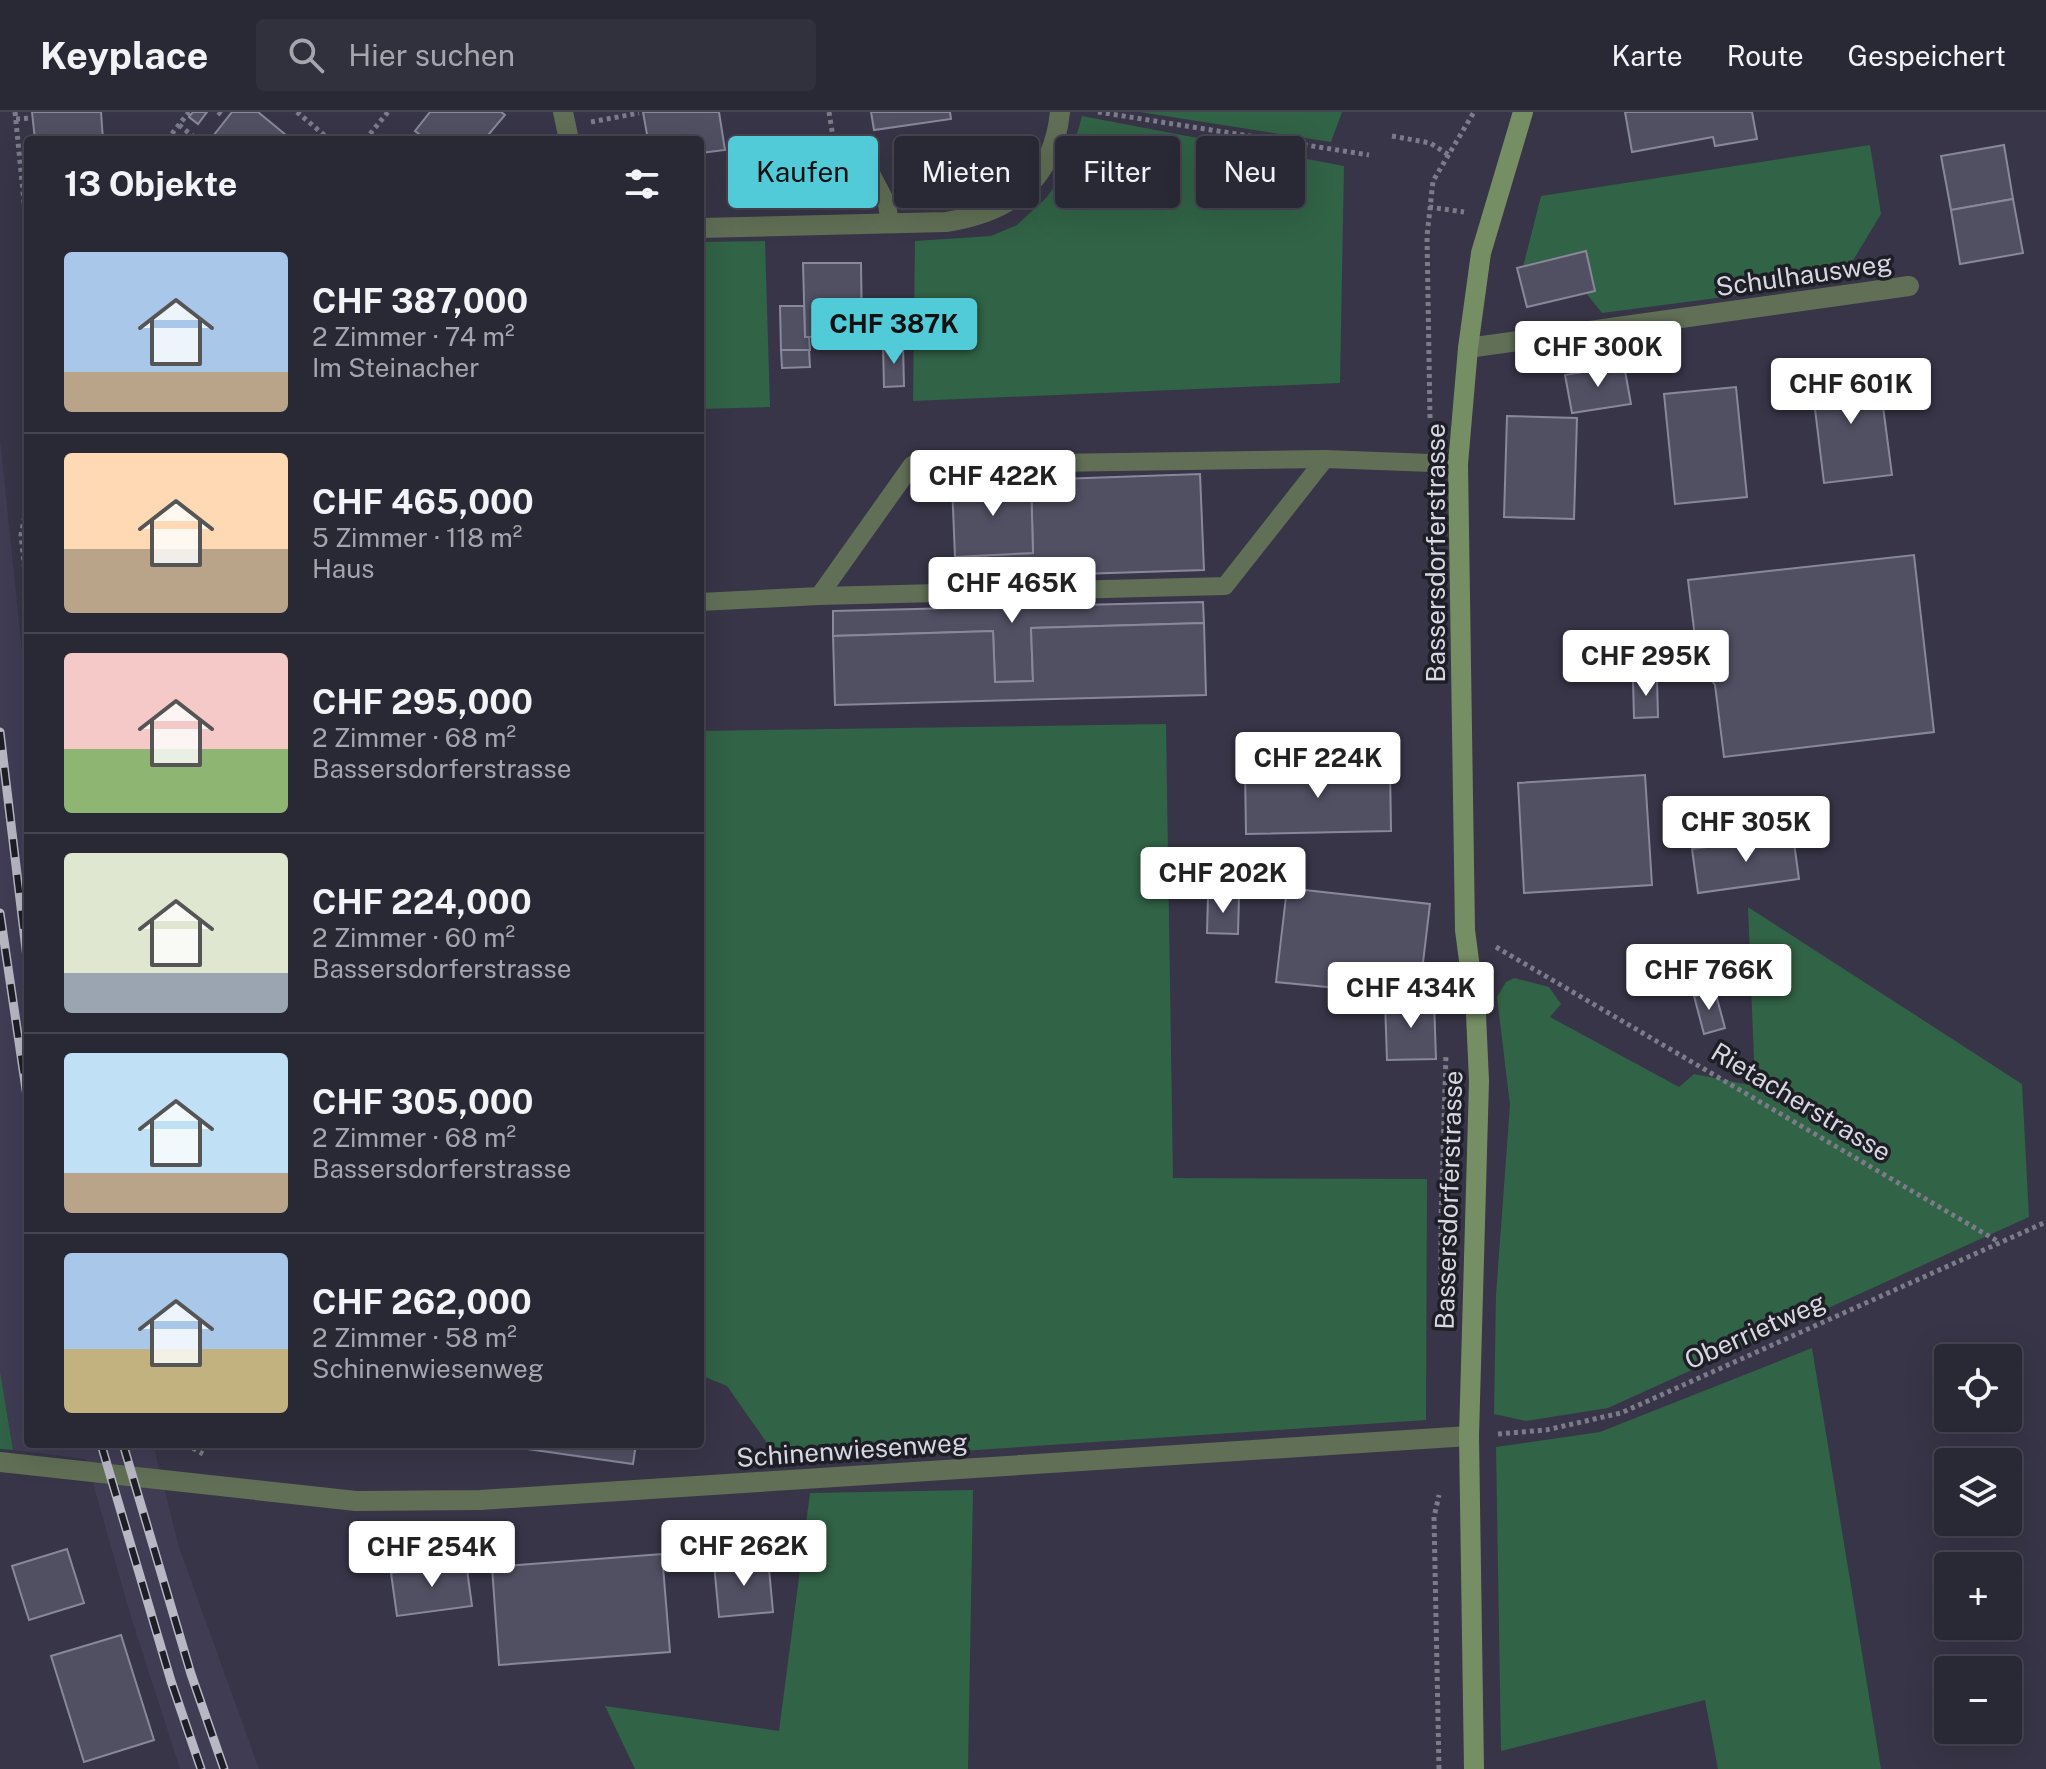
<!DOCTYPE html>
<html lang="de">
<head>
<meta charset="utf-8">
<style>
  body { margin:0; font-family:"Public Sans",sans-serif; background:#31303d; color:#f1f3f6; height:100vh; display:flex; flex-direction:column; font-size:30px; white-space:nowrap }
  * { box-sizing:border-box; margin:0 }
  p { font-size:26px; color:#a5a6ad }
  .icon { flex:none; width:44px; height:44px; fill:none; stroke:currentColor; stroke-width:2; stroke-linecap:round; stroke-linejoin:round }
  .map { position:relative; flex:1; overflow:hidden }
  .sheet { position:absolute; left:24px; top:24px; width:680px; height:1312px; display:flex; flex-direction:column; background:#292835; border-radius:8px; box-shadow:0 8px 32px #0002,0 0 0 2px #454450 }
  .sheet>* { flex:none }
  .banner { position:absolute; left:728px; top:24px; width:760px; height:72px; display:flex; gap:16px }
  .buttons { position:absolute; left:1934px; top:1232px; display:grid; gap:16px }
  .buttons a { display:grid; place-items:center; width:88px; height:88px; border-radius:8px; background:#292835; box-shadow:0 8px 32px #0002,0 0 0 2px #454450; font-size:40px }
  .price { position:absolute; translate:-50% -68px; padding:0 18px; border-radius:8px; background:#fff; color:#222; font-size:26px; line-height:52px; filter:drop-shadow(0 2px 4px #0008) }
  .price::after { content:''; position:absolute; left:50%; top:48px; width:24px; height:18px; margin-left:-12px; background:inherit; clip-path:polygon(0 0,100% 0,50% 100%) }
  .price.on { background:#52cbd9; color:#111 }
  ul { padding:0; list-style:none }
  li { display:flex; align-items:center; gap:24px; height:200px; padding:0 40px }
  li+li { border-top:2px solid #454450 }
  li span { display:grid; place-items:center; flex:none; width:224px; height:160px; border-radius:8px; color:#555 }
  li>.icon { margin-inline-start:auto }
  span .icon { width:96px; height:96px; fill:#fffc; stroke-width:1 }
  li b { font-size:34px }
  h2 { display:flex; justify-content:space-between; align-items:center; height:96px; padding:0 40px; font-size:34px }
  .chip { padding:0 28px; border-radius:8px; background:#292835; box-shadow:0 8px 32px #0002,0 0 0 2px #454450; font-size:28px; line-height:72px }
  .chip.on { background:#52cbd9; color:#111 }
  header { display:flex; align-items:center; gap:48px; box-sizing:border-box; height:112px; padding:0 40px; background:#292835; border-bottom:2px solid #454450 }
  header strong { font-size:38px }
  nav { display:flex; gap:44px; margin-inline-start:auto; font-size:28px }
  .search { width:560px; height:72px; background:#31303d; display:flex; align-items:center; gap:20px; box-sizing:border-box; padding:0 28px; border-radius:8px; color:#a5a6ad; font-size:30px }
  .map>svg:first-child { display:block }
</style>
</head>
<body>
<header>
<strong>Keyplace</strong>
<div class="search"><svg class="icon" aria-label="search" viewBox="0 0 24 24"><circle cx="10" cy="10" r="6"/><path d="M15 15l6 6"/></svg>Hier suchen</div>
<nav><a>Karte</a><a>Route</a><a>Gespeichert</a></nav>
</header>
<div class="map">
<svg width="2046" height="1657" viewBox="0 0 2046 1657">
  <rect width="100%" height="100%" fill="#373547"/>
  <path fill="#3f3c54" d="M0 326 28 598V1332H153L179 1435 259 1657H180L131 1505 86 1347 13 1338 0 1259Z"/>
  <g fill="#316346">
    <path d="M1140 0H1342L1331 30Z"/>
    <path d="M1082 4 1344 54 1340 271 913 289 915 129 991 124 1017 113 1047 85 1068 54Z"/>
    <path d="M1870 33 1881 102 1840 170 1602 201 1586 181 1595 178 1586 140 1523 155 1541 84Z"/>
    <path d="M765 129 770 295 700 297V130Z"/>
    <path d="M1166 612 1173 1066 1427 1067 1426 1308 781 1351 727 1274 700 1263V619Z"/>
    <path d="M1748 795 2022 972 2029 1105 1608 1296 1526 1309 1494 1302 1496 1183 1510 993 1497 885 1506 870 1514 866 1549 875 1561 892 1550 905 1679 975 1694 962 1755 974Z"/>
    <path d="M1812 1236 1881 1657H1718L1705 1588 1501 1639 1496 1335 1600 1320Z"/>
    <path d="M0 1259 13 1338 0 1337Z"/>
    <path d="M973 1378 968 1657H635L605 1594 779 1619 810 1381Z"/>
  </g>
  <g fill="#515063" stroke="#89879c" stroke-width="2">
    <path d="M32 0H101L103 28H35Z"/>
    <path d="M193 0H207L198 12 189 5Z"/>
    <path d="M232 0H258L292 28H210Z"/>
    <path d="M430 0H501L505 3 484 28H427L415 19Z"/>
    <path d="M643 0H719L725 38 700 41V28H648Z"/>
    <path d="M871 0H950L951 7 874 18Z"/>
    <path d="M1625 0H1752L1757 27 1715 34 1713 25 1632 40Z"/>
    <path d="M2004 33 2013 87 1951 98 1941 44Z"/>
    <path d="M2013 87 2023 141 1960 152 1951 98Z"/>
    <path d="M1586 139 1595 179 1527 195 1517 156Z"/>
    <path d="M803 151H861L862 224 805 225Z"/>
    <path d="M780 194H804L805 225H809L810 238H781Z"/>
    <path d="M903 232 904 274 884 275 883 233Z"/>
    <path d="M781 238H809L810 255 782 256Z"/>
    <path d="M1624 253 1631 292 1572 301 1565 263Z"/>
    <path d="M1878 256 1892 363 1824 371 1811 264Z"/>
    <path d="M1736 275 1747 385 1675 392 1664 282Z"/>
    <path d="M1507 304 1577 306 1574 407 1504 405Z"/>
    <path d="M1200 362 1204 458 956 466 955 445 1033 441 1031 368Z"/>
    <path d="M1031 368 1033 441 955 445 952 372Z"/>
    <path d="M1914 443 1934 620 1724 645 1715 573 1698 550 1688 468Z"/>
    <path d="M1203 490 1204 511 1031 516 1033 569 995 570 993 519 833 524V499Z"/>
    <path d="M1204 511 1206 583 835 593 833 524 993 519 995 570 1033 569 1031 516Z"/>
    <path d="M1657 567 1658 605 1634 606 1633 568Z"/>
    <path d="M1390 655 1391 719 1246 722 1245 658Z"/>
    <path d="M1645 663 1652 773 1524 781 1518 671Z"/>
    <path d="M1793 723 1799 767 1698 781 1692 737Z"/>
    <path d="M1287 776 1430 792 1419 884 1276 870Z"/>
    <path d="M1208 784 1239 785 1238 822 1207 821Z"/>
    <path d="M1715 879 1725 916 1704 922 1694 884Z"/>
    <path d="M1434 888 1436 947 1387 948 1385 890Z"/>
    <path d="M493 1332H636L633 1352Z"/>
    <path d="M67 1437 84 1491 29 1508 12 1454Z"/>
    <path d="M662 1442 670 1540 499 1553 492 1455Z"/>
    <path d="M768 1446 773 1500 719 1505 714 1452Z"/>
    <path d="M466 1450 472 1494 397 1504 391 1461Z"/>
    <path d="M121 1523 154 1628 84 1650 51 1544Z"/>
  </g>
  <g fill="none" stroke-linecap="round" stroke-linejoin="round">
    <g stroke="#7c7b8a" stroke-width="5" stroke-dasharray="4 4" stroke-linecap="butt">
      <path d="M15 0 28 129"/>
      <path d="M218 0 222 3"/>
      <path d="M297 0 330 28"/>
      <path d="M829 0 837 50"/>
      <path d="M1098 0 1369 43"/>
      <path d="M16 7 31 6"/>
      <path d="M591 10 639 1"/>
      <path d="M179 13 198 28"/>
      <path d="M1392 24 1430 31 1449 43"/>
      <path d="M167 28 189 0"/>
      <path d="M365 28 388 0"/>
      <path d="M839 64 842 86"/>
      <path d="M1429 95 1464 100"/>
      <path d="M1430 306 1427 124 1433 69 1474 0"/>
      <path d="M28 389 21 423 28 488"/>
      <path d="M1496 835 1999 1130"/>
      <path d="M1441 1173V1106L1446 943"/>
      <path d="M1498 1322 1546 1318 1621 1301 2046 1110"/>
      <path d="M186 1332 203 1342"/>
      <path d="M1439 1657 1434 1405 1439 1383"/>
    </g>
    <g stroke="#606f55" stroke-width="18">
      <path d="M866 52 887 92 890 112"/>
      <path d="M819 484 1225 474 1325 347"/>
      <path d="M700 490 819 484 912 353 1325 347 1458 352"/>
    </g>
    <g stroke="#606f55" stroke-width="20">
      <path d="M563 0 569 28"/>
      <path d="M700 116 946 110C1012 100 1053 68 1060 0"/>
      <path d="M1468 236 1909 174"/>
      <path d="M0 1350 356 1389 480 1388 1469 1324"/>
    </g>
    <path stroke="#768e64" stroke-width="20" d="M1474 1657 1469 1324 1479 969 1476 902 1465 818 1458 352 1468 236 1481 141 1523 0"/>
    <g stroke="#b8b7c4" stroke-width="9">
      <g id="rail">
        <path d="M0 620 28 854"/>
        <path d="M0 801 28 991"/>
        <path d="M101 1332 171 1569 201 1657"/>
        <path d="M123 1332 191 1562 224 1657"/>
      </g>
    </g>
    <use href="#rail" stroke="#1e1e26" stroke-width="6" stroke-dasharray="18" stroke-linecap="butt"/>
  </g>
  <g text-anchor="middle" stroke-width="7" stroke-linejoin="round" paint-order="stroke">
    <g font-size="26" fill="#d7d6e1" stroke="#1e1e26">
      <text transform="translate(1804 163) rotate(-8)" y="9">Schulhausweg</text>
      <text transform="translate(1436 441) rotate(-90)" y="9">Bassersdorferstrasse</text>
      <text transform="translate(1801 990) rotate(31)" y="9">Rietacherstrasse</text>
      <text transform="translate(1449 1088) rotate(-88)" y="9">Bassersdorferstrasse</text>
      <text transform="translate(1755 1219) rotate(-24)" y="9">Oberrietweg</text>
      <text transform="translate(852 1338) rotate(-4)" y="9">Schinenwiesenweg</text>
    </g>
  </g>
</svg>
<div class="buttons">
<a><svg class="icon" aria-label="locate" viewBox="0 0 24 24"><circle cx="12" cy="12" r="6"/><path d="M12 2v4M12 18v4M2 12h4M18 12h4"/></svg></a>
<a><svg class="icon" aria-label="layers" viewBox="0 0 24 24"><path d="M12 4l9 5-9 5-9-5zM3 14l9 5 9-5"/></svg></a>
<a>+</a>
<a>−</a>
</div>
<b class="price on" style="left:894px;top:254px">CHF 387K</b>
<b class="price" style="left:1598px;top:277px">CHF 300K</b>
<b class="price" style="left:1851px;top:314px">CHF 601K</b>
<b class="price" style="left:993px;top:406px">CHF 422K</b>
<b class="price" style="left:1012px;top:513px">CHF 465K</b>
<b class="price" style="left:1646px;top:586px">CHF 295K</b>
<b class="price" style="left:1318px;top:688px">CHF 224K</b>
<b class="price" style="left:1746px;top:752px">CHF 305K</b>
<b class="price" style="left:1223px;top:803px">CHF 202K</b>
<b class="price" style="left:1709px;top:900px">CHF 766K</b>
<b class="price" style="left:1411px;top:918px">CHF 434K</b>
<b class="price" style="left:744px;top:1476px">CHF 262K</b>
<b class="price" style="left:432px;top:1477px">CHF 254K</b>
<div class="banner">
<a class="chip on">Kaufen</a>
<a class="chip">Mieten</a>
<a class="chip">Filter</a>
<a class="chip">Neu</a>
</div>
<section class="sheet">
<h2>13 Objekte<svg class="icon" aria-label="filters" viewBox="0 0 24 24"><path d="M4 7h16M4 17h16"/><circle cx="9" cy="7" r="2"/><circle cx="15" cy="17" r="2"/></svg></h2>
<ul>
<li><span style="background:linear-gradient(#a9c7e8 75%,#b9a48a 0)"><svg class="icon" aria-label="home" viewBox="0 0 24 24"><path d="M3 11l9-7 9 7M6 9v11h12V9"/></svg></span><div><b>CHF 387,000</b><p>2 Zimmer · 74 m²</p><p>Im Steinacher</p></div></li>
<li><span style="background:linear-gradient(#ffd9b3 60%,#b9a48a 0)"><svg class="icon" aria-label="home" viewBox="0 0 24 24"><path d="M3 11l9-7 9 7M6 9v11h12V9"/></svg></span><div><b>CHF 465,000</b><p>5 Zimmer · 118 m²</p><p>Haus</p></div></li>
<li><span style="background:linear-gradient(#f6c9c9 60%,#8fb573 0)"><svg class="icon" aria-label="home" viewBox="0 0 24 24"><path d="M3 11l9-7 9 7M6 9v11h12V9"/></svg></span><div><b>CHF 295,000</b><p>2 Zimmer · 68 m²</p><p>Bassersdorferstrasse</p></div></li>
<li><span style="background:linear-gradient(#dfe7d0 75%,#9aa5b1 0)"><svg class="icon" aria-label="home" viewBox="0 0 24 24"><path d="M3 11l9-7 9 7M6 9v11h12V9"/></svg></span><div><b>CHF 224,000</b><p>2 Zimmer · 60 m²</p><p>Bassersdorferstrasse</p></div></li>
<li><span style="background:linear-gradient(#bfe0f5 75%,#b9a48a 0)"><svg class="icon" aria-label="home" viewBox="0 0 24 24"><path d="M3 11l9-7 9 7M6 9v11h12V9"/></svg></span><div><b>CHF 305,000</b><p>2 Zimmer · 68 m²</p><p>Bassersdorferstrasse</p></div></li>
<li><span style="background:linear-gradient(#a9c7e8 60%,#c2b280 0)"><svg class="icon" aria-label="home" viewBox="0 0 24 24"><path d="M3 11l9-7 9 7M6 9v11h12V9"/></svg></span><div><b>CHF 262,000</b><p>2 Zimmer · 58 m²</p><p>Schinenwiesenweg</p></div></li>
</ul>
</section>
</div>
</body>
</html>
